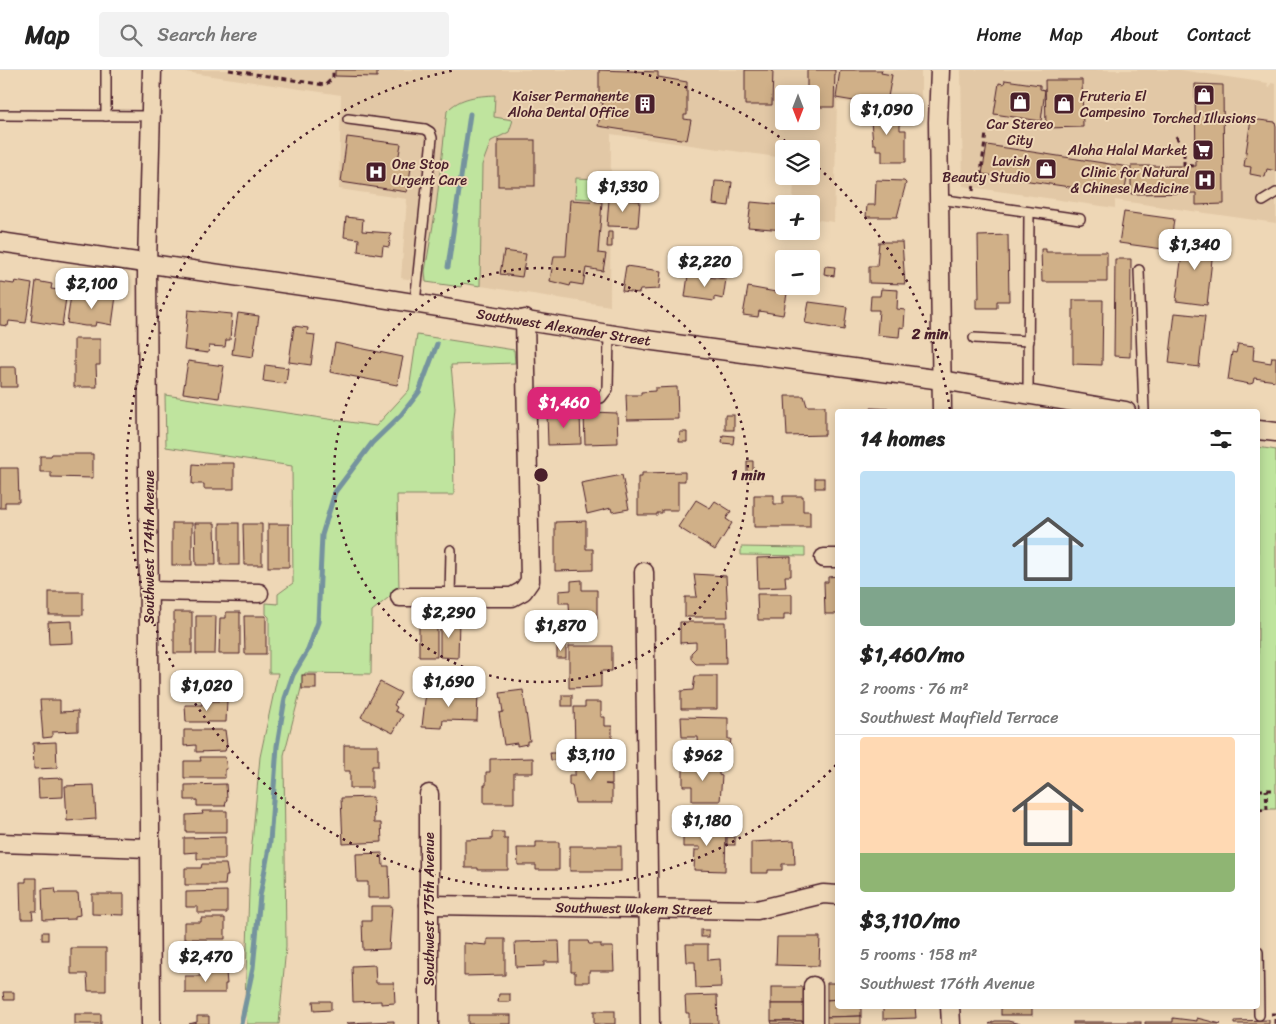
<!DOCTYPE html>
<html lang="en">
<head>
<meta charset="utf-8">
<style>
  body { margin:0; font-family:Sriracha,sans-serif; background:#f2f2f2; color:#222; height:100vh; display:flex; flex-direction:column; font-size:19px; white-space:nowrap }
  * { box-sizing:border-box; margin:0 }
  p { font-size:16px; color:#767676 }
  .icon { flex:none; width:28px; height:28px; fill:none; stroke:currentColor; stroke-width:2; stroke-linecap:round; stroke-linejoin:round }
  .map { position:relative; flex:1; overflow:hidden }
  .panel { position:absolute; left:835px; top:339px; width:425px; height:600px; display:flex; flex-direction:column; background:#fff; border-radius:5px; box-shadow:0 2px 12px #0003 }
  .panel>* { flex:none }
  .needle { width:32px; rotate:180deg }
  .buttons { position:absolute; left:775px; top:15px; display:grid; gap:10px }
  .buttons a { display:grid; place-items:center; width:45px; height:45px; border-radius:5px; background:#fff; box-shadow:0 2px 12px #0003; font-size:25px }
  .price { position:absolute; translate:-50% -42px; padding:0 11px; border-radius:10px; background:#fff; color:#222; font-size:16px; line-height:32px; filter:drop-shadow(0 1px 2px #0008) }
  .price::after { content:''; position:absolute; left:50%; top:30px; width:15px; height:11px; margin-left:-8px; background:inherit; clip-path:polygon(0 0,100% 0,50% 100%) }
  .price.selected { background:#db2777; color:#fff }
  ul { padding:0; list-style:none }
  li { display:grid; align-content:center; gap:10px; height:265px; padding:0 25px }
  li+li { border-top:1px solid #e0e0e0 }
  li span { display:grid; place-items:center; height:155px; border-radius:5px; color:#555 }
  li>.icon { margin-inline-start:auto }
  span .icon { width:90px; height:90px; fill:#fffc; stroke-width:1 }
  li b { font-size:21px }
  h2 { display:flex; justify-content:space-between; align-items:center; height:60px; padding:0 25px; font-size:21px }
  header { display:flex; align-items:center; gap:30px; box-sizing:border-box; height:70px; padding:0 25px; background:#fff; border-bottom:1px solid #e0e0e0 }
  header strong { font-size:24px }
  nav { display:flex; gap:28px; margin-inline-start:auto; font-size:18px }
  .search { width:350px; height:45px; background:#f2f2f2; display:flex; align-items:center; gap:12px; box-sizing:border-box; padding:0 18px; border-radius:5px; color:#767676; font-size:19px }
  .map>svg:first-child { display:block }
</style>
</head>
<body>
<header>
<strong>Map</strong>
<div class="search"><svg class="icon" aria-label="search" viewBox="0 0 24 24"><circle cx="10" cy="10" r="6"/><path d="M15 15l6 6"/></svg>Search here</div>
<nav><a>Home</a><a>Map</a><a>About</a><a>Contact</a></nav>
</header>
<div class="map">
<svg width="1276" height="954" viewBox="0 0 1276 954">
  <rect width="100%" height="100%" fill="#eed7b6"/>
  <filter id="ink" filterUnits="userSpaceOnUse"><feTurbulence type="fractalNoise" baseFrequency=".02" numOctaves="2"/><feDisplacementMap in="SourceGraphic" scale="10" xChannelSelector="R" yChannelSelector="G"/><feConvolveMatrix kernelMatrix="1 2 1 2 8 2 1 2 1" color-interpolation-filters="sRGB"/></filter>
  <g filter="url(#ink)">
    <g fill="#e2c8a6" fill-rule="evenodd">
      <path d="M172 0H921V43L837 31 834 152 811 149V134H793L794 106H811V79H784V88L611 64 610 236 462 213 461 217 401 208 407 129 339 119 341 25ZM784 24H811V51H784Z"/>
      <path d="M961 0H1180L1268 13 1267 17H1270L1271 13 1276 14V153L1115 130V138L963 116Z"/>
    </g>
    <g fill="#bfe49e" stroke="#848264">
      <path d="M495 25 494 47 513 50 509 62 491 71 482 95 480 216 462 213 461 217 426 212 425 201 436 138 447 41C460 27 477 26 495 25Z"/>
      <path d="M576 108 597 109 595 129 575 128Z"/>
      <path d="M417 265 514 280 515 293 451 295 455 338 453 360 454 425H397L399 519 372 541 371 604 305 603 284 685 286 877 279 954H247L245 932 250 795 260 687 278 603H269V547L266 544V533L278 534V524L293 513 292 396 166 377 165 325 376 356 409 320Z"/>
      <path d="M1258 377 1276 380V739H1258Z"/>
      <path d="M741 477 805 478V486L741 485Z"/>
    </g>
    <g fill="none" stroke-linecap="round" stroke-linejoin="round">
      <g stroke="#74939e" stroke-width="5">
        <path d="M448 197 470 44"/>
        <path d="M241 954 253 898 260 826 270 772 277 676 285 628 293 605 308 580 318 552 322 465 335 422 372 373 401 345 419 322 437 274"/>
      </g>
    </g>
    <g fill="#d0b088" stroke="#4a1f2b">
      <path d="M335 0H377V7L335 6Z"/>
      <path d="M599 0 658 2V7L687 12V45H684V49L691 50 687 70 598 56 603 33 599 32Z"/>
      <path d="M745 0H773L772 35H745Z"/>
      <path d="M807 0H835L834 37H811V24H807Z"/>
      <path d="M840 0H882L881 3 892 5 888 27 897 28 895 38 836 28Z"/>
      <path d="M1005 10 1040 15V19L1045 20 1041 51 994 44 999 13 1004 14Z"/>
      <path d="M1045 10H1082L1083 57 1046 58Z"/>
      <path d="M1195 14 1223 15 1224 134 1196 135V123L1131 124V96H1196Z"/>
      <path d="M861 39H882V48H900V60H906V92H882V80H876V74H873L871 51H861Z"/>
      <path d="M1251 49 1275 52 1276 56V101L1267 99 1265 107 1250 104 1251 97 1244 96Z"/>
      <path d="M347 67 401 74 398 90 412 92 407 122 341 112Z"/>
      <rect x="498" y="70" width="37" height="46"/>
      <path d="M987 75 1129 97 1124 125 982 104Z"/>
      <path d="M876 110 904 111 906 113 897 147H866L867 135H875Z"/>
      <path d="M715 111 732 112 729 136 713 134Z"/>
      <path d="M609 129 640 131 638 157 607 156Z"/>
      <path d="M570 130 602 132 598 183 606 184 603 201 586 198 583 215 571 213 570 216 550 211 554 186H566Z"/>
      <path d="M751 132 784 135V160L748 157Z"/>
      <path d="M1124 142 1174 149 1170 180 1119 173Z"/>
      <path d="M346 147 363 149 362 161 391 163 389 177 383 176 382 185 358 181 359 169 344 167Z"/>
      <path d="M608 162H612V177H607Z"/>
      <path d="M1008 165 1009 231H997V238H976V228H979L978 166Z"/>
      <path d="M1184 167 1214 171 1207 235 1176 231Z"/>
      <path d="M879 172H902L905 214 869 213V196H877Z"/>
      <path d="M1041 179H1046V182H1107V212H1042Z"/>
      <path d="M504 181 526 184 522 207 500 204Z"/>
      <path d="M1115 189H1131L1130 287 1114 286Z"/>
      <path d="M626 196 661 201 659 219 640 220 639 223 622 221Z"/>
      <path d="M825 196 835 197 834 206 824 204Z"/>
      <path d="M688 205 726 209 723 229 714 227V231L685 227Z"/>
      <path d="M15 211 32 214 26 253 9 251 8 256 0 255V212L14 214Z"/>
      <path d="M36 211 52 214 51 219 67 221 62 256 31 251Z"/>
      <path d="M748 217 787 224 783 245 759 241 758 247 743 245Z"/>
      <path d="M881 219 898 220 897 239 905 240 904 258 900 257 899 267 877 265 879 240H870L871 226H880Z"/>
      <path d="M88 222 116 226 112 255 96 252 95 256H85L67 253 71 225 87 228Z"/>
      <path d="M1073 230H1103L1102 295 1073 294Z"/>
      <path d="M809 232 847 237 844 260 805 253Z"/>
      <path d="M188 240 232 244 230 270H226L225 277 209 276 208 283 184 280Z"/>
      <path d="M238 243 259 246 253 287 232 284Z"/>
      <path d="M1175 243 1205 246 1199 297 1169 293Z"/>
      <path d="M294 256 308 258 307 264 315 265 311 295 289 292Z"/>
      <path d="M74 269H100V295H96L97 317H74Z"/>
      <path d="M335 273 403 287 397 315 330 302Z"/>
      <path d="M1238 274 1254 276 1253 290 1271 293 1272 287H1276V311L1254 308 1253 313 1250 314 1228 310 1232 282 1236 283Z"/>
      <path d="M188 291 224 296 219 328 183 323Z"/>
      <path d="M265 295 288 298 286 314 263 311Z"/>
      <path d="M0 297H16L17 317H0Z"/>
      <path d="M677 317 678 349 627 350 626 325H641V322L655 321V318Z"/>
      <path d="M785 326H804L807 336H825V365L787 366Z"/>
      <path d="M871 338 894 339 893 341H871Z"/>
      <path d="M592 342 617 343 618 373 585 374 584 344Z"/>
      <path d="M554 343 580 344 581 374 548 375 547 344Z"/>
      <rect x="725" y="345" width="9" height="15"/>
      <path d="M680 362H687V372H679Z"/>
      <path d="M723 365 734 366 733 374 722 373Z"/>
      <path d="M52 384H93V408L51 407V402H40V386H51Z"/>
      <path d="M747 391H753V409L747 408Z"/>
      <path d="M204 393H234V419H204V414H192L193 394 204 395Z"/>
      <path d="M0 398H18L19 432H5V438H0Z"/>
      <path d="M685 402V411H678V440H662V443H657V445H638V407H642V403Z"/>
      <path d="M622 405 629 439 612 442 611 438 587 444 581 413Z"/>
      <rect x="815" y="408" width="9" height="10"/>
      <path d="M754 425H774V434H783V426H803V441H810V457H754Z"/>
      <path d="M696 430 710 438 715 431 731 441 726 449 732 453 715 480 678 457Z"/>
      <path d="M586 451V479H593V500L555 501V452Z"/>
      <rect x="172" y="453" width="20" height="42"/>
      <path d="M195 453H215L216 495H196Z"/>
      <rect x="220" y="453" width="19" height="42"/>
      <path d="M243 454H262V495H244Z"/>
      <rect x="268" y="454" width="21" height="43"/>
      <path d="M791 487V506H785L786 517 758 518 757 488Z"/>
      <path d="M694 504 726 506 728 547H685V527H697Z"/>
      <path d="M838 506V544H825L824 512H828V507Z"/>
      <path d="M582 510V520H597V550H594V566H571L569 533H559V521L571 520V511Z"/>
      <rect x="49" y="522" width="34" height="23"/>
      <path d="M757 524H792V544H784V550H758Z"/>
      <rect x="174" y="542" width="18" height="41"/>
      <path d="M226 542H240V584H219L220 548H226Z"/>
      <path d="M196 546H216L215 584H196Z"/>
      <path d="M244 546H266V584H245Z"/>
      <path d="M419 550H432V553H437V587H419Z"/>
      <path d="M446 550H459L458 588 440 587V553H446Z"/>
      <path d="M72 551 73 573 49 574 48 552Z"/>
      <path d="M680 552H725L726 594H696L691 589V583L696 578V572L680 573Z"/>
      <rect x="557" y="575" width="9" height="13"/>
      <path d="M569 576H612V601H601V617L569 618Z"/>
      <path d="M226 603V625H198L199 619H185V604Z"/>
      <rect x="302" y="605" width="14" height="14"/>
      <path d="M695 606H717V639H681V621L693 620Z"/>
      <path d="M380 612 401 623 394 635 397 637 395 641 403 645 393 663 361 647Z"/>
      <path d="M523 620 530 671H527V674L517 676V673L504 675 499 643 503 642 500 623Z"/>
      <path d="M426 621 478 624 477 651 443 650 442 658 422 657Z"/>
      <rect x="562" y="625" width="10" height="11"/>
      <path d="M40 630H60V642L78 641V661L52 662V667L43 668Z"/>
      <path d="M202 631H227L226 652H186L185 635H202Z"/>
      <path d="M585 632H601V647H605V656H612V677H575L574 637H585Z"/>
      <path d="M681 647 728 648V669H731L728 689H699L698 667H682Z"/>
      <path d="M184 660H225L227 675 225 681 196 682V675L184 676Z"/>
      <path d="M56 672 57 698 34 699 33 673Z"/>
      <path d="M344 675H378V696H372V718H350V701H344Z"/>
      <path d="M550 683H567V690H551Z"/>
      <path d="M570 686H591V695H612V714H605L612 715V733H575L572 715H569V705H575V698H570Z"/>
      <path d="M200 687H225L227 699H225V708H184V691H201Z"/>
      <path d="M533 688V703H514V733H484V715H486V702H490V689Z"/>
      <path d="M683 696H719V705L722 706 720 731H692V716H683Z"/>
      <path d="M63 708V727L39 728 38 709Z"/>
      <path d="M226 714 227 729 225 736H197V730H185V715Z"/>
      <path d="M94 715 96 749 67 751 65 716Z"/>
      <path d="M373 727 374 753H381L382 772 343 774 341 728Z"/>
      <path d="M202 741H227V762H186V745L203 744Z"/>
      <path d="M683 757H726L725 801 694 800 695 780H700V777H683Z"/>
      <path d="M492 762H504V769H508V800H478V798H465V770L492 769Z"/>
      <path d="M225 767V789H197V782L184 783V768Z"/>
      <rect x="727" y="767" width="8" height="8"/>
      <path d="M794 770 795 794H782V800H768V803H751V772Z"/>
      <path d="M536 772H559V800H536V795H518L517 778H536Z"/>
      <rect x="570" y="776" width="51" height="25"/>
      <path d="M382 783 383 796H389L390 828H368V812H357L356 784Z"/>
      <path d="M202 794H226L228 806H226L225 815H185V798H201Z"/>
      <path d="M26 808H37V841H32L33 849H21L20 812H26Z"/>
      <path d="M55 818 56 823H78L80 845 75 846V849L43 850 42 819Z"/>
      <path d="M227 821V843H198V837H186V822Z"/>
      <path d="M92 824H124V845L92 844Z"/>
      <path d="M371 836H392L389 879 363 880 362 851H371Z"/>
      <path d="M201 848H225V869H184V852H201Z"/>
      <rect x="701" y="860" width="8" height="7"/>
      <rect x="42" y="862" width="6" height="8"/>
      <path d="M777 867H820L819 896 776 895Z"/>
      <path d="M487 869H505V905L464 906V873L487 875Z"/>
      <path d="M559 871 560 892H544V896L516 897 515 872Z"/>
      <path d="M571 871H588L589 874H601V877H613L614 901H589V912H575V902H571Z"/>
      <path d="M686 874H708V890L720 889 721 917 696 918 695 892H687Z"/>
      <path d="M184 875H225V896L197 897V890L185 891Z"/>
      <path d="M71 878H106V921H88L87 904H71Z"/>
      <path d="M375 895 376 913H394L395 933 381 934V931L353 932 352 896Z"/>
      <path d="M201 902H226L227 914H225V923H185V906H201Z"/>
      <path d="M827 913H838V929L827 930Z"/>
      <rect x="771" y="917" width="34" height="17"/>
      <path d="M3 922H14V930H4Z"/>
      <path d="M499 924H510V932H498Z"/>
      <path d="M717 925 718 954H689V943H686L685 926Z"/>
      <path d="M838 929V936H861V946L827 947V930Z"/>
      <path d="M313 931H331V940L314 941Z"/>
      <path d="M771 934H805L806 951H771Z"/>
      <path d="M883 936H915L916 948 883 949Z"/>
      <rect x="1001" y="936" width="31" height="9"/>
      <rect x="594" y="941" width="21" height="13"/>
      <rect x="75" y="944" width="26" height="10"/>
      <rect x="468" y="945" width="43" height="9"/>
      <path d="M197 946H209V954H189L197 952Z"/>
      <path d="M861 946V954H827V947Z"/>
      <path d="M1173 948 1197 951V948L1221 954H1145V952H1173Z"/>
      <path d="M1269 950V954H1234V951Z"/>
      <path d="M394 951V954H347V953Z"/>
      <path d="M771 951H806V954H772Z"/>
      <path d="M995 951H1008L1020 954H989Z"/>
      <rect x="1073" y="952" width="68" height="2"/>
    </g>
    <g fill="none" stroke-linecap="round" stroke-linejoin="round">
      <g stroke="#4a1f2b" stroke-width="12">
        <g id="service">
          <path d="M106 0V46"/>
          <path d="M0 45 150 46"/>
          <path d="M348 49 425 59 430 62 432 68 415 233"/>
          <path d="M939 129 1080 149"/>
          <path d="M1263 131 1276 123"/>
          <path d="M1139 200 1144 341"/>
          <path d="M974 268 1029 271"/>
          <path d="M1028 325 1029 142"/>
          <path d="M557 326 601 328 608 319 609 263"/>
          <path d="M450 527 451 480"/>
          <path d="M1258 882 1259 945"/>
        </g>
      </g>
      <g stroke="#4a1f2b" stroke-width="21">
        <g id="minor">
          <path d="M940 0 938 52 942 341"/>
          <path id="s1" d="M0 172 344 222 646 270 942 310 1126 341"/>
          <path d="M1258 360 1276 362"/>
          <path d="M824 488H838"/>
          <path d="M644 502 650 954"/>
          <path d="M149 521 259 523"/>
          <path d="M400 527H512L523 521 530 511 525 249"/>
          <path d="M429 724V954"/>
          <path d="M0 773 149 778"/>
          <path id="s2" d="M429 835 757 840 823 824 838 825"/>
          <path d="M950 936 951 954"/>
          <path d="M151 954 147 195 152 0"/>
          <path d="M813 954V916"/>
        </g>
      </g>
      <g stroke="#4a1f2b" stroke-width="3" stroke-dasharray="5 4" stroke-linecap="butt">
        <path d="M229 0 325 15 333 8V0"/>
        <path d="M1176 66 1184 80V95L1195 96"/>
        <path d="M973 121 975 107 981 103 986 63"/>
        <path d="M1258 720H1276"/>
        <path d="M1258 740H1267L1266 720"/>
        <path d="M1271 944H1275V954"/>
      </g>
      <use href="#service" stroke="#eed7b6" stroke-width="9"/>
      <use href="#minor" stroke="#eed7b6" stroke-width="18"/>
    </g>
  </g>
  <g fill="none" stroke="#4a1f2b" stroke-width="2.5" stroke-dasharray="2.5 5">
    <circle cx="541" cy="405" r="207"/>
    <path d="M836 695A414 414 0 1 1 455 0M627 0A414 414 0 0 1 793 77M813 93A414 414 0 0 1 950 340"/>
  </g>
  <defs>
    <g id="shop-square" transform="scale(1.125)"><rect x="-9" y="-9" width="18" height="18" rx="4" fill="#4a1f2b" stroke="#eed7b6"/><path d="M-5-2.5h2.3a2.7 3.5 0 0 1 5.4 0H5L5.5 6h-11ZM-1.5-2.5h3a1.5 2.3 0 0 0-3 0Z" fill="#fff"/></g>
    <g id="building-square" transform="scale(1.125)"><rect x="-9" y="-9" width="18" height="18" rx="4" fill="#4a1f2b" stroke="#eed7b6"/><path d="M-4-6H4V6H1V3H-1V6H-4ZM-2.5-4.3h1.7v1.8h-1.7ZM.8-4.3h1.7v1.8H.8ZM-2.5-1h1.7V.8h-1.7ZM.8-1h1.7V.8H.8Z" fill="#fff"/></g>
    <g id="supermarket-square" transform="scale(1.125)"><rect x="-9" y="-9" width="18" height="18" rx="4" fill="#4a1f2b" stroke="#eed7b6"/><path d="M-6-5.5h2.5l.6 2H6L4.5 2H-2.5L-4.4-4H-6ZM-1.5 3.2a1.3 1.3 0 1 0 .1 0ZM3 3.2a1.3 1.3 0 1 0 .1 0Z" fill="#fff"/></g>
    <g id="hospital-square" transform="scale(1.125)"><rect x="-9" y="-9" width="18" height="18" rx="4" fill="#4a1f2b" stroke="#eed7b6"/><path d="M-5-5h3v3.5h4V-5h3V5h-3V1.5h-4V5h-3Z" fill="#fff"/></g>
  </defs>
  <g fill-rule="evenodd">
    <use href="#shop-square" x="1204" y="25"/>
    <use href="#shop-square" x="1020" y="32"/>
    <use href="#building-square" x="645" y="34"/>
    <use href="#shop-square" x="1064" y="34"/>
    <use href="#supermarket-square" x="1203" y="80"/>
    <use href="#shop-square" x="1046" y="99"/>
    <use href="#hospital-square" x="376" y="102"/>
    <use href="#hospital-square" x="1205" y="110"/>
  </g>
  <g text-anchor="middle" stroke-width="4" stroke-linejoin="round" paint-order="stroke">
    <g font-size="14" fill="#4a1f2b" stroke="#eed7b6" text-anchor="end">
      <text x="629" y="31">Kaiser Permanente<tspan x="629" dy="16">Aloha Dental Office</tspan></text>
      <text x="1080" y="31" text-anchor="start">Fruteria El<tspan x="1080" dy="16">Campesino</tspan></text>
      <text x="1204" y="53" text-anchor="middle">Torched Illusions</text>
      <text x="1020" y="59" text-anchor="middle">Car Stereo<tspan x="1020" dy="16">City</tspan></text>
      <text x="1187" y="85">Aloha Halal Market</text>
      <text x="1030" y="96">Lavish<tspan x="1030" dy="16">Beauty Studio</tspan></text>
      <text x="392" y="99" text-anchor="start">One Stop<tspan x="392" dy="16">Urgent Care</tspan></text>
      <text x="1189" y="107">Clinic for Natural<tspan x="1189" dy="16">&amp; Chinese Medicine</tspan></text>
    </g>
    <g font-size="14" fill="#4a1f2b" stroke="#eed7b6">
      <text dy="5" stroke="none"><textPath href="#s1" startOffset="570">Southwest Alexander Street</textPath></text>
      <text transform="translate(149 477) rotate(-90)" y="5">Southwest 174th Avenue</text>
      <text dy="5" stroke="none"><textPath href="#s2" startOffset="205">Southwest Wakem Street</textPath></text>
      <text transform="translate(429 839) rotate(-90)" y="5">Southwest 175th Avenue</text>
    </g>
  </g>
  <circle cx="541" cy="405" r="8" fill="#4a1f2b" stroke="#eed7b6" stroke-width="2.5"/>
  <g font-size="15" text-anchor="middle" font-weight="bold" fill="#4a1f2b" stroke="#eed7b6" stroke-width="4" stroke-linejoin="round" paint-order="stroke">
    <text x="930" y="269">2 min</text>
    <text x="748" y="410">1 min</text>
  </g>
</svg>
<div class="buttons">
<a><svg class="needle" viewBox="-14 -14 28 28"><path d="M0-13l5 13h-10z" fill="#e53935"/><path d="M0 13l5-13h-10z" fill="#767676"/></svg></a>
<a><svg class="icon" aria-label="layers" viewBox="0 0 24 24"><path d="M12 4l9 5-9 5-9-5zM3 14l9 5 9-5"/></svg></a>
<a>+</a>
<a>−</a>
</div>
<b class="price" style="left:887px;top:66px">$1,090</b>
<b class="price" style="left:623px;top:143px">$1,330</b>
<b class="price" style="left:1195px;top:201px">$1,340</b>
<b class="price" style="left:705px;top:218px">$2,220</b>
<b class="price" style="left:92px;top:240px">$2,100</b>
<b class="price selected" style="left:564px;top:359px">$1,460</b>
<b class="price" style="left:449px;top:569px">$2,290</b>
<b class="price" style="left:561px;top:582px">$1,870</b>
<b class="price" style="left:449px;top:638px">$1,690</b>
<b class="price" style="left:207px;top:642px">$1,020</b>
<b class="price" style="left:591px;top:711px">$3,110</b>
<b class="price" style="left:703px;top:712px">$962</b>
<b class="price" style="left:707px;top:777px">$1,180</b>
<b class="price" style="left:206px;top:913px">$2,470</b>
<section class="panel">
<h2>14 homes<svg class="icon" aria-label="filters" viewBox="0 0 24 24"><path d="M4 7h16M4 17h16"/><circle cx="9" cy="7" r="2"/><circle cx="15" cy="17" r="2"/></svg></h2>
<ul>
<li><span style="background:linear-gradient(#bfe0f5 75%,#7fa58c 0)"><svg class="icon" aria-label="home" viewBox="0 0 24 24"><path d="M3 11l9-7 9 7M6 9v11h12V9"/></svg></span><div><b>$1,460/mo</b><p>2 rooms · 76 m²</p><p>Southwest Mayfield Terrace</p></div></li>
<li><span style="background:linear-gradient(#ffd9b3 75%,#8fb573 0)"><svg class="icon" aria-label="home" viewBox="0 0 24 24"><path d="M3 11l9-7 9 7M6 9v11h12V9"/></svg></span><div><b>$3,110/mo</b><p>5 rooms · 158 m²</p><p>Southwest 176th Avenue</p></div></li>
</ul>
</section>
</div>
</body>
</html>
